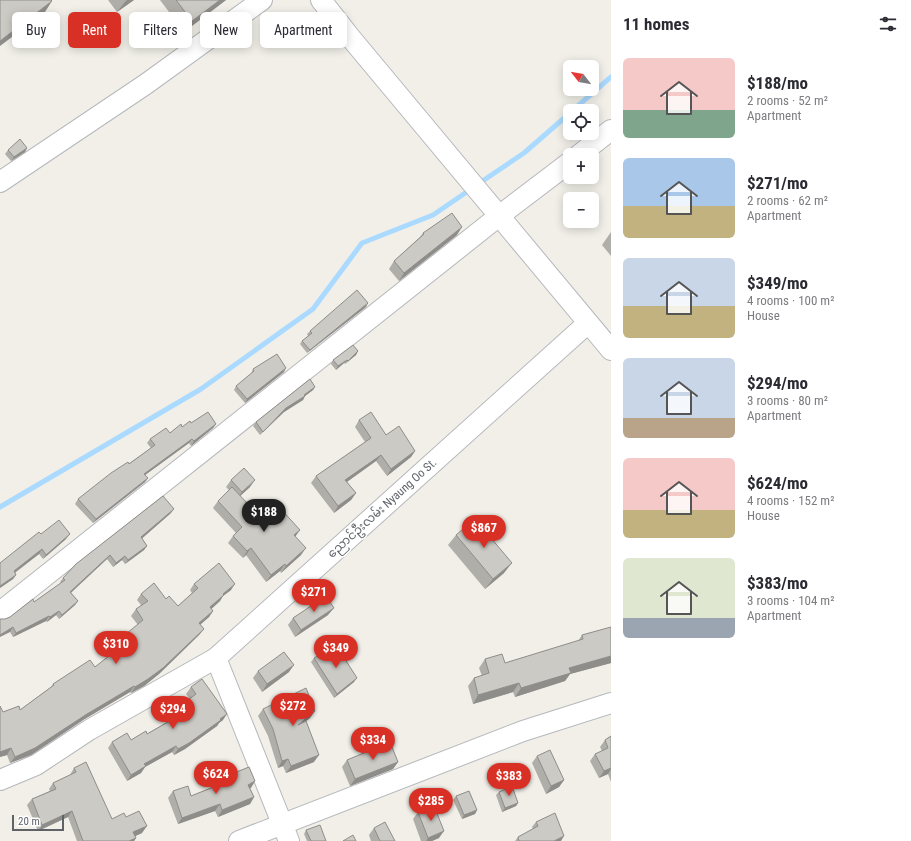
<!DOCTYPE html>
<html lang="en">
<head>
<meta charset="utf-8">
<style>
  body { margin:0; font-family:"Roboto Condensed","Noto Sans Myanmar",sans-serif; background:#f2f2f3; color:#2b2b33; height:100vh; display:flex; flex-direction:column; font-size:15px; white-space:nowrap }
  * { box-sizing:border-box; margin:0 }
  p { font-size:13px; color:#7c7c81 }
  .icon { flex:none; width:22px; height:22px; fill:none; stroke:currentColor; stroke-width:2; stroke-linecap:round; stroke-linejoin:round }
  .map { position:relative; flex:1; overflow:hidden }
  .drawer { display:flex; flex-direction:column; background:#fff; width:300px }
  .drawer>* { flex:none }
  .banner { position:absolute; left:12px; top:12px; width:380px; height:36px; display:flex; gap:8px }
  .needle { width:26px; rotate:301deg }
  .fabs { position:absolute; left:563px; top:60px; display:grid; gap:8px }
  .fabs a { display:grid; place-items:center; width:36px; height:36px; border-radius:6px; background:#fff; box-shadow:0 2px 10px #0003; font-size:20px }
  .scale { position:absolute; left:12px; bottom:10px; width:52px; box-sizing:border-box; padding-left:4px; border:2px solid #5f6368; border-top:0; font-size:11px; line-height:14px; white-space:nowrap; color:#5f6368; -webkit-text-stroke:3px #fff; paint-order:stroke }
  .price { position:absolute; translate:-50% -34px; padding:0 9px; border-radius:14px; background:#d93025; color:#fff; font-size:13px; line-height:26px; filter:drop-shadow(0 1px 2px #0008) }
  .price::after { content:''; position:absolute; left:50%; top:24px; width:12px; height:9px; margin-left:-6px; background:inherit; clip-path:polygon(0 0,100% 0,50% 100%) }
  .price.on { background:#222; color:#fff }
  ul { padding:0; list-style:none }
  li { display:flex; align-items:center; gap:12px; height:100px; padding:0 12px }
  li span { display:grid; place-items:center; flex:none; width:112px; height:80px; border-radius:6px; color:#555 }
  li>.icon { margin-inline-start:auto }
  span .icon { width:48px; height:48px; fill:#fffc; stroke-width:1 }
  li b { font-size:17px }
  h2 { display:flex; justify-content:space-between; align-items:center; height:48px; padding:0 12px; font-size:17px }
  .chip { padding:0 14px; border-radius:6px; background:#fff; box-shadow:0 2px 10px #0003; font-size:14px; line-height:36px }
  .chip.on { background:#d93025; color:#fff }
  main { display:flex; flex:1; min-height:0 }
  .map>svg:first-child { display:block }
</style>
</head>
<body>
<main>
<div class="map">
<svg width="611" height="841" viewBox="0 0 611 841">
  <rect width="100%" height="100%" fill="#f1efe8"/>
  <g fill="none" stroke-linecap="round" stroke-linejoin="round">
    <g stroke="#aadaff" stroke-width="5">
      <path d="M572 111 611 77"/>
      <path d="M478 184 524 153 570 113"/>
      <path d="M0 507 201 389 313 309 362 243 433 215 471 189"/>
    </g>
    <g stroke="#b5b8bc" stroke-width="22">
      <g id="minor">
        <path d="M321 0 350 37 611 350"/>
        <path d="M579 155 611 130"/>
        <path d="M0 182 146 84 262 0"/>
        <path d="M0 612 499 216 570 162"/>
        <path d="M0 780 36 765 89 730 216 658"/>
        <path d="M239 841 523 731 611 703"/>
        <path d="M289 841 216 658 588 323"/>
      </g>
    </g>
    <use href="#minor" stroke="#fff" stroke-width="20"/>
  </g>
  <g fill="#afaea9">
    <path d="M108 0H134L117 12Z"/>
    <path d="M160 0H226L184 32Z"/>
    <path d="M27 148 25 152 11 161 5 154 8 150Z"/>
    <path d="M611 232V256L602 245Z"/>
    <path d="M423 233 457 235 399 281 389 269 394 261 420 237Z"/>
    <path d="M366 307 307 353 300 344 302 341 308 336 307 334 310 331Z"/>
    <path d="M358 351 356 355 345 364 344 363 336 370 331 364 333 360Z"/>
    <path d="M253 369 284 372 245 403 234 390 236 386 251 374Z"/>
    <path d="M315 387 313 390 305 396 303 400 284 412 260 435 253 426 256 422Z"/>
    <path d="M359 420 415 451 411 457 387 476 376 461 347 482 356 493 351 500 334 513 311 483 316 476 365 442 355 427Z"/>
    <path d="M191 423 216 424 213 428 191 446 189 443 145 475 148 478 145 482 93 523 75 504 78 499 151 448 147 443 150 439 170 433 182 427Z"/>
    <path d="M231 480 250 487 240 496 262 519 274 511 300 530 295 536 301 555 281 573 280 571 266 582 246 555 243 558 228 543 233 536 236 533 213 508 218 501 229 490 226 487Z"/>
    <path d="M171 513 142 538 147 546 144 550 125 564 122 560 113 567 107 559 71 593 78 601 75 605 59 619 56 615 47 622 46 621 13 637 10 632 5 619 10 617 34 602 61 583 60 582 63 578Z"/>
    <path d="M41 534 66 539 43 559 39 554 15 573 16 575 13 579 0 588Z"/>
    <path d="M456 535 504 573 485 589 448 545Z"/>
    <path d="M194 584 231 590 223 596 220 601 211 609 213 611 209 617 200 625 204 629 199 635 159 674 144 686 131 693 130 692 83 720 31 755 10 763 7 755 0 757V706L3 712 20 710 51 687 53 684 95 667 119 648 116 644 121 638 138 625 131 616 136 609 141 605 137 600 141 594 166 599 178 606 192 593 190 590Z"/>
    <path d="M328 615 295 637 288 625 293 618Z"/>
    <path d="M611 627V663L570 674 565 681 515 697 513 692 473 704 468 686 474 678 482 676 479 668 485 659 505 663 578 641 582 635Z"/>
    <path d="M314 658 354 682 334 698 311 662Z"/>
    <path d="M258 671 289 672 262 692 253 678Z"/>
    <path d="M191 687 223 720 219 723 217 726 185 749 174 755 172 752 145 767 141 773 127 781 108 748 112 742 131 740 147 734 175 717 173 714 177 708 190 699 186 694Z"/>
    <path d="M263 709 310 718 305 722 314 762 286 773 283 766 278 768 268 736 258 716Z"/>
    <path d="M611 736V782L608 774 599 778 590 761 595 754 602 751 600 747 605 740Z"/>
    <path d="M537 756 564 780 559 787 546 794 532 763Z"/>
    <path d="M347 760 398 762 393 769 350 786 342 767Z"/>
    <path d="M74 768 112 819 126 817 142 833 135 836 136 838 134 841H77L68 817 38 831 27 805 32 799 50 791 49 789 53 783 70 775Z"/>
    <path d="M234 773 255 781 250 788 254 797 250 804 218 817 215 811 178 824 168 798 173 791 191 796 229 780Z"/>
    <path d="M499 792 518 803 516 806 502 812 496 795Z"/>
    <path d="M456 796 477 810 475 814 462 819 453 800Z"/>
    <path d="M418 812 439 838 432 841H421L413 819Z"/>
    <path d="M536 822 561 841H515L518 837 533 829 532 827Z"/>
    <path d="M374 828 395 841H371L369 835Z"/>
    <path d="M306 830 326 841H307L304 834Z"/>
  </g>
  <g fill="#8f8d8a">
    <path d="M127 0H134L117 12 125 2Z"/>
    <path d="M220 0H226L184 32 192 21Z"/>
    <path d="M52 1 45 12 0 46V41Z"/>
    <path d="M27 148 25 152 11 161 14 157Z"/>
    <path d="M462 227 457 235 399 281 404 273Z"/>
    <path d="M368 303 366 307 307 353 310 350Z"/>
    <path d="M358 351 356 355 345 364Z"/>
    <path d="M347 360 344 363 336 370 338 366Z"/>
    <path d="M286 368 284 372 245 403 247 399Z"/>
    <path d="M315 387 313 390 301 399 304 395Z"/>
    <path d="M305 396 303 400 284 412 260 435 263 432 286 408Z"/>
    <path d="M216 424 213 428 191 446 194 441Z"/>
    <path d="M192 439 189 443 141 478 144 474Z"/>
    <path d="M415 451 411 457 387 476 391 469Z"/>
    <path d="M381 455 376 461 341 486 345 480Z"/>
    <path d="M148 478 145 482 93 523 96 519Z"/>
    <path d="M255 480 250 487 237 499 242 492Z"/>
    <path d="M356 493 351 500 334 513 338 506Z"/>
    <path d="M174 509 171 513 138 542 141 537Z"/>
    <path d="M300 530 295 537 294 535Z"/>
    <path d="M70 534 66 539 43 559 46 555Z"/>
    <path d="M147 546 144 550 125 564 128 560Z"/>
    <path d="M251 548 246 555 243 558 247 551Z"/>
    <path d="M306 548 301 555 281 573 286 566Z"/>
    <path d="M42 549 39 554 10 576 14 571Z"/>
    <path d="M110 555 107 559 67 596 70 592Z"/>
    <path d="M125 556 122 560 113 567 116 563Z"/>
    <path d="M512 563 504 573 485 589 493 579Z"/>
    <path d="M285 564 280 571 266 582 271 575Z"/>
    <path d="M16 575 13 579 0 588V586Z"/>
    <path d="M235 584 231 590 223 596 220 601 206 614 210 607 223 594Z"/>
    <path d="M78 601 75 605 59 619 62 615Z"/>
    <path d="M334 608 328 615 295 637 301 630Z"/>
    <path d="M59 611 56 615 47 622 50 617Z"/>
    <path d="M213 611 209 617 195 629 199 623Z"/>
    <path d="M49 616 46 621 13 637 16 633Z"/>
    <path d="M13 627 10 632 0 637V635Z"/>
    <path d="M204 629 199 635 159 674 144 686 131 693 135 687Z"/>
    <path d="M611 656V663L570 674 565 681 515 697 521 688 569 668Z"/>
    <path d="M294 665 289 672 262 692 267 684Z"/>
    <path d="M357 678 354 682 334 698 337 694Z"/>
    <path d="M519 683 513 692 473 704 478 695Z"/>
    <path d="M134 686 130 692 83 720 31 755 10 763 15 757Z"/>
    <path d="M315 711 310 718 293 731 298 725Z"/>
    <path d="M227 714 223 720 219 723 217 726 185 749 174 755 178 749Z"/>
    <path d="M176 746 172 752 145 767 141 773 127 781 131 775 144 764Z"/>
    <path d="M11 748 7 755 0 757V752Z"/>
    <path d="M319 755 314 762 286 773 291 766Z"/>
    <path d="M288 759 283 766 278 768 282 761Z"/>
    <path d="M398 762 393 769 350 786 355 779Z"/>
    <path d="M611 768V769L608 774 599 778 604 771Z"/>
    <path d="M564 780 559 787 546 794 551 786Z"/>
    <path d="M255 781 251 788 243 791 248 785Z"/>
    <path d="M254 797 250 804 218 817 222 810Z"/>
    <path d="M518 803 516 806 502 812 505 808Z"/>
    <path d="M220 804 215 811 178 824 182 818Z"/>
    <path d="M477 810 475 814 462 819 464 815Z"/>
    <path d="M72 811 68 817 38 831 42 825Z"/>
    <path d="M147 826 142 833 129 839 133 832Z"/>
    <path d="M444 831 439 838 432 841H426L428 838Z"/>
    <path d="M564 836 561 841H554Z"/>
    <path d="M136 838 134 841H129Z"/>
  </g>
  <g fill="#cccac5" stroke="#8f8d8a">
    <path d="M0 0H51L52 1 0 41Z"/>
    <path d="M176 0H220L192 21Z"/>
    <path d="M20 139 27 148 14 157 8 150Z"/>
    <path d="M452 213 462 227 404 273 394 261 424 234 423 233Z"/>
    <path d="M357 290 368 303 310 350 302 341 312 333 310 331Z"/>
    <path d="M353 345 358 351 348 361 347 360 338 366 333 360Z"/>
    <path d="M277 354 286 368 247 399 236 386 254 371 253 369Z"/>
    <path d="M310 379 315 387 304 395 305 396 286 408 263 432 256 422Z"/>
    <path d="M208 412 216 424 194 441 192 439 144 474 148 478 96 519 78 499 111 473 128 462 129 464 155 445 150 439 166 428 170 433 181 424 182 427 190 421 191 423Z"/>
    <path d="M371 412 386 435 399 426 415 451 391 469 381 455 345 480 356 493 338 506 316 476 371 438 359 420Z"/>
    <path d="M244 468 255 480 242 492 231 480Z"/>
    <path d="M232 487 262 519 272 510 274 511 279 507 300 530 294 535 306 548 286 566 285 564 271 575 251 548 247 551 233 536 242 527 218 501Z"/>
    <path d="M163 496 174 509 141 537 147 546 128 560 125 556 116 563 110 555 70 592 78 601 62 615 59 611 50 617 49 616 16 633 13 627 0 635V619H5L10 617 33 599 34 602 65 580 63 578 76 564Z"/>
    <path d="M475 519 512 563 493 579 456 535Z"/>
    <path d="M59 520 70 534 46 555 42 549 14 571 16 575 0 586V563L39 532 41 534Z"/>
    <path d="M219 563 235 584 223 594 224 595 210 607 213 611 199 623 204 629 163 668 148 679 135 687 134 686 87 714 35 748 15 757 11 748 0 752V706L3 712 19 706 20 710 54 685 53 684 90 660 95 667 125 643 121 638 143 620 136 609 148 601 141 594 154 583 166 599 169 596 178 606 198 588 194 584Z"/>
    <path d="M326 596 334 608 301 630 293 618Z"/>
    <path d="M611 627V656L569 668 571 673 521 688 519 683 478 695 474 678 489 673 485 659 502 654 505 663 583 639 582 635Z"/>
    <path d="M336 646 342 657 343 656 357 678 337 694 314 658Z"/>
    <path d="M284 652 294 665 267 684 258 671Z"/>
    <path d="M202 679 227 714 220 719 221 720 189 743 178 749 176 746 144 764 146 766 131 775 112 742 127 733 131 740 146 731 147 734 182 714 177 708 196 694 191 687Z"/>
    <path d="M306 688 315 711 298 725 306 721 319 755 291 766 288 759 282 761 273 729 263 709Z"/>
    <path d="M611 736V768L604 771 595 754 608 748 605 740Z"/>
    <path d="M390 742 398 762 355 779 347 760Z"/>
    <path d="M550 750 564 780 551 786 537 756Z"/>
    <path d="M86 762 112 819 124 813 126 817 139 811 147 826 133 832 136 838 129 841H83L72 811 42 825 32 799 56 789 53 783 76 772 74 768Z"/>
    <path d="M249 767 255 781 248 785 254 797 222 810 220 804 182 818 173 791 188 786 191 796 236 778 234 773Z"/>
    <path d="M512 786 518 803 505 808 499 792Z"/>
    <path d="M469 791 477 810 464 815 456 796Z"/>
    <path d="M434 806 444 831 428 838 418 812Z"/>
    <path d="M555 813 564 836 554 841H519L518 837 538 826 536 822Z"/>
    <path d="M385 822 395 841H380L374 828Z"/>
    <path d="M320 825 326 841H311L306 830Z"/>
    <path d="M353 835 356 841H343Z"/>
  </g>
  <g text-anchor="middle" stroke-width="3" stroke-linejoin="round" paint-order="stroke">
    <g font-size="12" fill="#5f6368" stroke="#fff">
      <text transform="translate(382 508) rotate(-42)" y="4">ညောင်ဦးလမ်း Nyaung Oo St.</text>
    </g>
  </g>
</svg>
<div class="fabs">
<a><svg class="needle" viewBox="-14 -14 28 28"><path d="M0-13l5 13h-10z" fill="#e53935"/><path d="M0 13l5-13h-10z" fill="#7c7c81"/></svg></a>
<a><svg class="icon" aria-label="locate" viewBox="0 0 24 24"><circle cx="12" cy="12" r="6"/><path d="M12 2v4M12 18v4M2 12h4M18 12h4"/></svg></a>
<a>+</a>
<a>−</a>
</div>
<div class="scale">20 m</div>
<b class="price on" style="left:264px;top:533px">$188</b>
<b class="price" style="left:484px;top:549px">$867</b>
<b class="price" style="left:314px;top:613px">$271</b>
<b class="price" style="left:116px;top:665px">$310</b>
<b class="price" style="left:336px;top:669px">$349</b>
<b class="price" style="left:293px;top:727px">$272</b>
<b class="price" style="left:173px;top:730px">$294</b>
<b class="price" style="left:373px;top:761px">$334</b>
<b class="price" style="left:216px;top:795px">$624</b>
<b class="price" style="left:509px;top:797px">$383</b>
<b class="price" style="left:431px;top:822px">$285</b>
<div class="banner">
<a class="chip">Buy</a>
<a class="chip on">Rent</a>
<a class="chip">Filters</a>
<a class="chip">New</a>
<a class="chip">Apartment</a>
</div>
</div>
<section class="drawer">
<h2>11 homes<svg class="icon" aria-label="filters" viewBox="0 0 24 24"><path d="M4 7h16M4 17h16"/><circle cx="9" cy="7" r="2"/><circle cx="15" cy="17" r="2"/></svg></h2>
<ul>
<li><span style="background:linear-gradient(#f6c9c9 65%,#7fa58c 0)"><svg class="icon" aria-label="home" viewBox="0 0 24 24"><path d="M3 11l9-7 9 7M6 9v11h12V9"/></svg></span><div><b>$188/mo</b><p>2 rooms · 52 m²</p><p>Apartment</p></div></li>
<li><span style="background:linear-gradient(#a9c7e8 60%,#c2b280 0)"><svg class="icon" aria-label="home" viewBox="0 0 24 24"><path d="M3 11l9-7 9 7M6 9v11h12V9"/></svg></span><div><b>$271/mo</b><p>2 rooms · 62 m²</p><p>Apartment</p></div></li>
<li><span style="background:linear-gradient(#c9d6e8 60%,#c2b280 0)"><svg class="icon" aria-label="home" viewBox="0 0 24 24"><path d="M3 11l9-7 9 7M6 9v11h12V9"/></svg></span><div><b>$349/mo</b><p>4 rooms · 100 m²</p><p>House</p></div></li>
<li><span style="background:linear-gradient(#c9d6e8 75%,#b9a48a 0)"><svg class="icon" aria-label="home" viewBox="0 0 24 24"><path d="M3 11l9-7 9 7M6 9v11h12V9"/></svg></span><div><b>$294/mo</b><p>3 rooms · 80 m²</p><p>Apartment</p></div></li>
<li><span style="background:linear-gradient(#f6c9c9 65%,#c2b280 0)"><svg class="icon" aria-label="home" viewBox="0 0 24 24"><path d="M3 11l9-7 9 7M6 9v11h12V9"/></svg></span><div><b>$624/mo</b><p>4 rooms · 152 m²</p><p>House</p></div></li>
<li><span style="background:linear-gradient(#dfe7d0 75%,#9aa5b1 0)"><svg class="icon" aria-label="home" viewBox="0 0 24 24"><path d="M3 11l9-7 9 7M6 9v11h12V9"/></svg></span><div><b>$383/mo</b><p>3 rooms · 104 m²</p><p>Apartment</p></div></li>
</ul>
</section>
</main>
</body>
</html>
